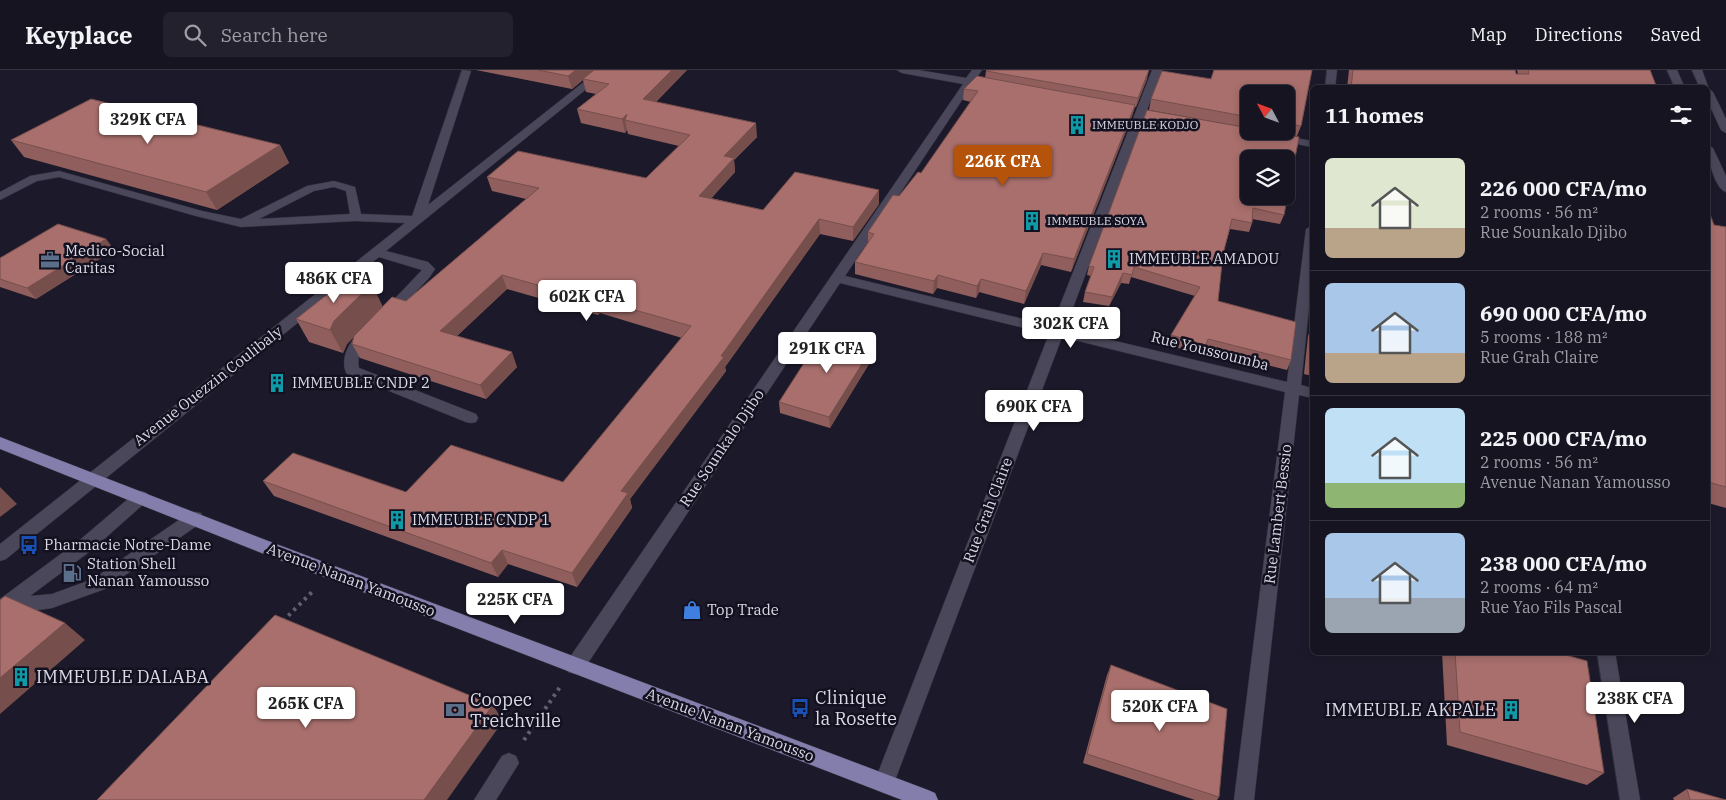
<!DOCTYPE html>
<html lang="en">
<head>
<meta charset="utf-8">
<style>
  body { margin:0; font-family:"IBM Plex Serif",serif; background:#22212d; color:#f1f3f6; height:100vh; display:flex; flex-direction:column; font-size:19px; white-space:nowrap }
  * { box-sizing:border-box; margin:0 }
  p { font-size:16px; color:#9d9ea5 }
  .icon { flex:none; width:28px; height:28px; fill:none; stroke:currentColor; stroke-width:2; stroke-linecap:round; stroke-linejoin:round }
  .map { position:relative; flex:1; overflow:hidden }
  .sheet { position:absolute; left:1310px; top:15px; width:400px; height:570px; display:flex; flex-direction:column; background:#151420; border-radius:8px; box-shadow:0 2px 8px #0003,0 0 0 1px #34333e }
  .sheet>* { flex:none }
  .needle { width:32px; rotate:311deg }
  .tools { position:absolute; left:1240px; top:15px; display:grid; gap:10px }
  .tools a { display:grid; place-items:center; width:55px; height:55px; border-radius:8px; background:#151420; box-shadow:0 2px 8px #0003,0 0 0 1px #34333e; font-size:25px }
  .price { position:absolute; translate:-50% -42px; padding:0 11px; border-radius:5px; background:#fff; color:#222; font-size:16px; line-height:32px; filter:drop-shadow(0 1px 2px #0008) }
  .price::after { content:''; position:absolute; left:50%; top:30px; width:15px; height:11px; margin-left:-8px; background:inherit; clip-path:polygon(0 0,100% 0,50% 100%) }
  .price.active { background:#b45309; color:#fff }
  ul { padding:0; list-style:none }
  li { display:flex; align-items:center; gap:15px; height:125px; padding:0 15px }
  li+li { border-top:1px solid #34333e }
  li span { display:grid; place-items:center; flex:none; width:140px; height:100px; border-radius:8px; color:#555 }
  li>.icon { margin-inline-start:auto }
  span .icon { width:60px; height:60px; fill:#fffc; stroke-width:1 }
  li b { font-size:21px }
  h2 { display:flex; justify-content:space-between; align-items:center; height:60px; padding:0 15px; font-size:21px }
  header { display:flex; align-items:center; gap:30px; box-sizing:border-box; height:70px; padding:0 25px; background:#151420; border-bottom:1px solid #34333e }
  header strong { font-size:24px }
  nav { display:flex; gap:28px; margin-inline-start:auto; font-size:18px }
  .search { width:350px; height:45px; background:#22212d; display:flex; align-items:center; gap:12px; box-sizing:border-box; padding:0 18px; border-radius:8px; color:#9d9ea5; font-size:19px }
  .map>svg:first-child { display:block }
</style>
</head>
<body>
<header>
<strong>Keyplace</strong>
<div class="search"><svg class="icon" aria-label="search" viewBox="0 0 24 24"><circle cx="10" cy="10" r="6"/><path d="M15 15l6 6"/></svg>Search here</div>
<nav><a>Map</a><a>Directions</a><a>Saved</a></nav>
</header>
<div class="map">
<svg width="1726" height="730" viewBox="0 0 1726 730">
  <rect width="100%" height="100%" fill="#1c1a2a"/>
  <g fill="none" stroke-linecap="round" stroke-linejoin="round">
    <g stroke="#353440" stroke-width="1">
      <g id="minor">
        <path d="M462 0 471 1 428 135 599 0H610L386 181 428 192 435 199 429 208 393 246 388 247 381 243 422 200 379 187 6 489 0 491V474L405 153 356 151 241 157 196 146 59 107 37 111 0 130V122L30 106 59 101 202 141 241 149 307 116 334 111 355 117 361 144 412 146ZM334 117 346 121 350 144 259 149 314 121Z"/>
        <path d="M897 0H918L966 8 972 0H982L975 10 981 13 976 16 972 15 845 206 1052 256 1152 0H1162L1065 259 1287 312 1306 159 1312 156V208L1301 315 1312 318V328L1299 325 1254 730H1234L1285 322 1062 267 894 713 891 720 884 723 877 720 874 713 1049 264 840 213 582 602 575 604 568 602 566 596 568 590 963 14 902 3Z"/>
        <path d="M1327 0H1337L1335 18H1325Z"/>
        <path d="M1667 0H1677L1685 18H1675Z"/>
        <path d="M1692 0H1702L1709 19 1713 22 1726 49V63L1721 60 1708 32V18H1700Z"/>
        <path d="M1280 65 1312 71V77L1276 70 1275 68Z"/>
        <path d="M1708 75 1713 78 1726 106V122C1714 119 1707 85 1708 75Z"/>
        <path d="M368 259 373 260 375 263C366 276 356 281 359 298L476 344 478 348 476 352 471 353 466 352 347 304C338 289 352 263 368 259Z"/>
        <path d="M141 421 147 423 149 427 147 431 93 479 30 526 52 524 93 509 189 443 195 442 201 443 203 448 201 453 105 519 52 538 5 545 0 543V529L81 469 135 423Z"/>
        <path d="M1597 582H1615L1640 730H1620Z"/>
        <path d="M509 683 516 686 519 693 496 730H474L502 686Z"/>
      </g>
    </g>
    <g stroke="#353440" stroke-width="1">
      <path id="major" d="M0 367 271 472 928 720 935 723 938 730H902L259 482 0 379Z"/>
    </g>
    <g stroke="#62616f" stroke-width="4" stroke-dasharray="3 4.5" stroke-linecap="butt">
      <path d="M283 551 312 522"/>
      <path d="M524 670 560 617"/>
    </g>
    <use href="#minor" fill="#494759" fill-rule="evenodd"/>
    <use href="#major" fill="#847eac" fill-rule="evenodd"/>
  </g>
  <g fill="#905f5d">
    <path d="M476 0H687L656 32 757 67 734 90 735 102 711 128 763 140 879 120V134L853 171 820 164 725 297 726 301 630 429 632 438 577 517 508 494 498 507 274 426 263 411 406 422 563 412 682 268 600 243 598 245 507 219 457 266 517 297 486 329 360 288 352 274 367 253 347 274 343 283 309 272 296 249 383 237 406 231 526 129 492 121 487 107 646 108 679 76 628 64 627 60 625 63 581 53 577 39 596 24 586 22 583 10 572 19Z"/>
    <path d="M1214 0H1312L1301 56 1297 66 1269 61H1286V24H1249V58L1149 40 1151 29 1162 1 1211 9Z"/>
    <path d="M1349 0H1515L1516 4H1518L1517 0H1650L1657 18H1347Z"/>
    <path d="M986 1 1147 9 1136 37H1135L1132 46 1071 202 1041 195 1024 234 979 222 976 228 937 218 933 224 855 204V192L868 172V162L899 126 921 103 971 32 963 30 964 19 985 8Z"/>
    <path d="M1147 40 1284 145 1280 154 1252 149V153L1249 162 1230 159 1223 184 1218 231 1291 290 1287 300 1205 279 1202 285 1168 275 1171 265 1195 226 1131 207 1129 214 1121 213 1109 236 1083 232 1085 222 1091 206 1087 205 1089 196Z"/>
    <path d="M11 70 280 75 289 93 217 140 24 87Z"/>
    <path d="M1708 139 1714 155 1726 157V438L1708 433Z"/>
    <path d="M106 169 114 180 36 229 0 217V188Z"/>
    <path d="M1312 256V306L1304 304 1308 266Z"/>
    <path d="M875 273V284L830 358 780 343 779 332Z"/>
    <path d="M1442 582H1555L1604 703 1587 715 1447 675Z"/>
    <path d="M1111 595 1219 727 1217 730H1195L1083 693 1107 605Z"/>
    <path d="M1687 719 1726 730H1674L1673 728Z"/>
  </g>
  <g fill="#764e4c">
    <path d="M576 0H596L583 9V10L572 19 568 6Z"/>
    <path d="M672 0H687L645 42 643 29Z"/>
    <path d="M1149 0 1147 9 1136 37 1138 28Z"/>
    <path d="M1135 35 1132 46 1071 202 1074 189Z"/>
    <path d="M627 44 625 50 627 60 625 63 622 49Z"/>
    <path d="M756 53 757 67 734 90 735 102 701 140 699 126 724 86Z"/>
    <path d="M280 75 289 93 217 140 206 122Z"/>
    <path d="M879 120V134L853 171V157Z"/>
    <path d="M819 149 820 164 725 297 726 301 630 429 632 438 577 517 572 503 621 421 721 286Z"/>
    <path d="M106 169 114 180 36 229 27 218Z"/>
    <path d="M1043 183 1041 195 1024 234 1026 221Z"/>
    <path d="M1123 203 1121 213 1109 236 1112 227Z"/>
    <path d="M502 205 507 219 447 275 440 261Z"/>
    <path d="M938 205 937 218 933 224 934 211Z"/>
    <path d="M981 209 979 222 976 228 977 216Z"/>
    <path d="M372 214 383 237 347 274 343 283 330 260 334 251Z"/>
    <path d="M596 229 600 243 598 245 594 231Z"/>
    <path d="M875 273V284L830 358 829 347Z"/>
    <path d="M512 282 517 297 486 329 480 315Z"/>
    <path d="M0 417 17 434 0 447Z"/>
    <path d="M502 480 508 494 498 507 491 493Z"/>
    <path d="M65 553 85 570 0 644V608Z"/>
    <path d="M493 635 503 651 447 730H424Z"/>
  </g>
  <g fill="#a86f6c" stroke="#764e4c" fill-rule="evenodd">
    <path d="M538 0H576L568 6Z"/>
    <path d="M594 0H672L643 29 756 53 724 86 734 88 699 126 763 140 795 102 879 120 853 157 819 149 721 286 724 287 621 421 628 423 572 503 502 480 491 493 263 411 293 383 406 422 451 375 563 412 691 256 596 229 594 231 502 205 440 261 512 282 480 315 352 274 354 266 392 227 406 231 539 118 487 107 518 81 646 108 690 65 625 50 627 44 622 49 577 39 609 14 583 9Z"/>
    <path d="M987 0H1149L1138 28 986 1Z"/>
    <path d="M1214 0H1312L1301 56 1286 53V24H1249V47L1151 29 1162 1 1211 9Z"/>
    <path d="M1353 0H1515L1516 4H1529L1528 0H1650L1657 18H1351Z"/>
    <path d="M977 6 1135 35 1074 189 1043 183 1026 221 981 209 977 216 938 205 934 211 855 192 874 164 868 162 893 125 899 126 918 102 921 103 978 21 964 19Z"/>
    <path d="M91 29 280 75 206 122 11 70Z"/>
    <path d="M1147 40 1249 58V61H1268L1299 67 1284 145 1253 138 1252 153 1232 149 1223 184 1218 231 1296 252 1291 290 1208 269 1206 275 1171 265 1200 217 1134 197 1132 205 1123 203 1112 227 1085 222 1094 197 1089 196ZM1249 89H1286V126H1249Z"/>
    <path d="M1708 139 1714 155 1726 157V417L1708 412Z"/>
    <path d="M58 154 106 169 27 218 0 209V188Z"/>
    <path d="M348 208 372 214 334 251 330 260 296 249Z"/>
    <path d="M822 265 875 273 829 347 779 332Z"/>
    <path d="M5 526 65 553 0 608V530Z"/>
    <path d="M275 545 493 635 424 730H97Z"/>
    <path d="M1455 582H1555L1587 591 1604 703 1460 662Z"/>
    <path d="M1111 595 1227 639 1219 727 1087 684Z"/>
    <path d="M1687 719 1726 730H1690Z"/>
  </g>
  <defs>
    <g id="building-bare" transform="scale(1.5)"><path d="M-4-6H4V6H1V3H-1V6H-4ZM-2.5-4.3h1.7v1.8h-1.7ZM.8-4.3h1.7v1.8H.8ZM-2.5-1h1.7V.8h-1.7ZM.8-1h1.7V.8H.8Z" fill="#0f9aa8" stroke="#131120" stroke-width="2.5" paint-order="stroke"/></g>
    <g id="office-bare" transform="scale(1.5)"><path d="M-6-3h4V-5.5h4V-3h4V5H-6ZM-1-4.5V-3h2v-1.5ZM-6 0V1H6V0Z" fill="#5c6f8a" stroke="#131120" stroke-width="2.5" paint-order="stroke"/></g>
    <g id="bus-bare" transform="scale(1.5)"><path d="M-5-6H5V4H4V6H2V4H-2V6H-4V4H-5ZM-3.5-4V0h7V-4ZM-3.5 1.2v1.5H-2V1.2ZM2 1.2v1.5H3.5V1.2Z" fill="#1a4fb4" stroke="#131120" stroke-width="2.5" paint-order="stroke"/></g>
    <g id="fuel-bare" transform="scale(1.5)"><path d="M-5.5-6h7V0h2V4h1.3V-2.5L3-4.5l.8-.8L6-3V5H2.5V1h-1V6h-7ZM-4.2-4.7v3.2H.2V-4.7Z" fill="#5c6f8a" stroke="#131120" stroke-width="2.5" paint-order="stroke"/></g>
    <g id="shop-bare" transform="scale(1.5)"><path d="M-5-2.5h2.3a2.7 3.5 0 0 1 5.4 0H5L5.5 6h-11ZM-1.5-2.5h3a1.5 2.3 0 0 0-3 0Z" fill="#3f7fe0" stroke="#131120" stroke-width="2.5" paint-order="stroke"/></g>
    <g id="bank-bare" transform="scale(1.5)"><path d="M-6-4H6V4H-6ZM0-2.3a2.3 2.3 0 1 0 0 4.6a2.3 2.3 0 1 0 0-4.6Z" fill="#5c6f8a" stroke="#131120" stroke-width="2.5" paint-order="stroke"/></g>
  </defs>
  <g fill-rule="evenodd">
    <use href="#building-bare" x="1077" y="55"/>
    <use href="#building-bare" x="1032" y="151"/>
    <use href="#building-bare" x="1114" y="189"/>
    <use href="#office-bare" x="50" y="190"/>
    <use href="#building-bare" x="277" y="313"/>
    <use href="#building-bare" x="397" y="450"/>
    <use href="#bus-bare" x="29" y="475"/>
    <use href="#fuel-bare" x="72" y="503"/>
    <use href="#shop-bare" x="692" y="540"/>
    <use href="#building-bare" x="21" y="607"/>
    <use href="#bus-bare" x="800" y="638"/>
    <use href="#bank-bare" x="455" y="640"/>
    <use href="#building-bare" x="1511" y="640"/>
  </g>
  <g text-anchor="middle" stroke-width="5" stroke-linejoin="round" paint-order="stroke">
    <g font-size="12" fill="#dad9e5" stroke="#131120" text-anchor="start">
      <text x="1092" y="59">IMMEUBLE KODJO</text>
      <text x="1047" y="155">IMMEUBLE SOYA</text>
    </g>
    <g font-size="15" fill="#dad9e5" stroke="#131120" text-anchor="start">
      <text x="65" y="186">Medico-Social<tspan x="65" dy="17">Caritas</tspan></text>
      <text x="1129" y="194">IMMEUBLE AMADOU</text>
      <text x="292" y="318">IMMEUBLE CNDP 2</text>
      <text x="412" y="455">IMMEUBLE CNDP 1</text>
      <text x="44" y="480">Pharmacie Notre-Dame</text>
      <text x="87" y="499">Station Shell<tspan x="87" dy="17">Nanan Yamousso</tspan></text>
      <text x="707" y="545">Top Trade</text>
    </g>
    <g font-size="15" fill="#dad9e5" stroke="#131120">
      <text transform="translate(1210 281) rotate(14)" y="5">Rue Youssoumba</text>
      <text transform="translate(208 316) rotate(-38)" y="5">Avenue Ouezzin Coulibaly</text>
      <text transform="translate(722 378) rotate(-56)" y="5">Rue Sounkalo Djibo</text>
      <text transform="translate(988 440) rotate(-69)" y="5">Rue Grah Claire</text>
      <text transform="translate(1278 444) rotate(-83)" y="5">Rue Lambert Bessio</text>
      <text transform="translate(351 510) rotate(21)" y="5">Avenue Nanan Yamousso</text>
      <text transform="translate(730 655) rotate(21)" y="5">Avenue Nanan Yamousso</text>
    </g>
    <g font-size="18" fill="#dad9e5" stroke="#131120" text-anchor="start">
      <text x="36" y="613">IMMEUBLE DALABA</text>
      <text x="815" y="634">Clinique<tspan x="815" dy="21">la Rosette</tspan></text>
      <text x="470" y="636">Coopec<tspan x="470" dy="21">Treichville</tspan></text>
      <text x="1496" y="646" text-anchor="end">IMMEUBLE AKPALE</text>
    </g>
  </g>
</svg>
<div class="tools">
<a><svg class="needle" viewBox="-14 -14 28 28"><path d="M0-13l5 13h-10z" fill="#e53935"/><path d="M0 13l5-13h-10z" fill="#9d9ea5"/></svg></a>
<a><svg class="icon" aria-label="layers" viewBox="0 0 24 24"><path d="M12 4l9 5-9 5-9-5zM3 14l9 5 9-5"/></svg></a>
</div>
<b class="price" style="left:148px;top:75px">329K CFA</b>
<b class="price active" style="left:1003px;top:117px">226K CFA</b>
<b class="price" style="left:334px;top:234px">486K CFA</b>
<b class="price" style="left:587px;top:252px">602K CFA</b>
<b class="price" style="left:1071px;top:279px">302K CFA</b>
<b class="price" style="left:827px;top:304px">291K CFA</b>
<b class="price" style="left:1034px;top:362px">690K CFA</b>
<b class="price" style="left:515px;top:555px">225K CFA</b>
<b class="price" style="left:1635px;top:654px">238K CFA</b>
<b class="price" style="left:306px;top:659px">265K CFA</b>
<b class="price" style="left:1160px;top:662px">520K CFA</b>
<section class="sheet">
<h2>11 homes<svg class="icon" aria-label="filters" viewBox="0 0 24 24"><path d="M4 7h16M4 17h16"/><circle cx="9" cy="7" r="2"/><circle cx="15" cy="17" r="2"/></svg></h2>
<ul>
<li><span style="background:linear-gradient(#dfe7d0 70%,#b9a48a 0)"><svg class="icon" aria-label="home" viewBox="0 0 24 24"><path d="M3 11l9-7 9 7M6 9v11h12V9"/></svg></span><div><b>226 000 CFA/mo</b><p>2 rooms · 56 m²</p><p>Rue Sounkalo Djibo</p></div></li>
<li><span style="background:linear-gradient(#a9c7e8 70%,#b9a48a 0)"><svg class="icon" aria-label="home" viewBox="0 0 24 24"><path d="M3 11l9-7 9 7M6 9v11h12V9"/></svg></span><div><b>690 000 CFA/mo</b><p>5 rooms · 188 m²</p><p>Rue Grah Claire</p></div></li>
<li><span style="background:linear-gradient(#bfe0f5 75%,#8fb573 0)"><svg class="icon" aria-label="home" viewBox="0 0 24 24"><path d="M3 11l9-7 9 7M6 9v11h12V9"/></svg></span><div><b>225 000 CFA/mo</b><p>2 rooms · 56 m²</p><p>Avenue Nanan Yamousso</p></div></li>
<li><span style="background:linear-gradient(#a9c7e8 65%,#9aa5b1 0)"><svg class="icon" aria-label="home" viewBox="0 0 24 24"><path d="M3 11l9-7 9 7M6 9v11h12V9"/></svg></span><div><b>238 000 CFA/mo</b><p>2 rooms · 64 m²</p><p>Rue Yao Fils Pascal</p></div></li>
</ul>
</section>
</div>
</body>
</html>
